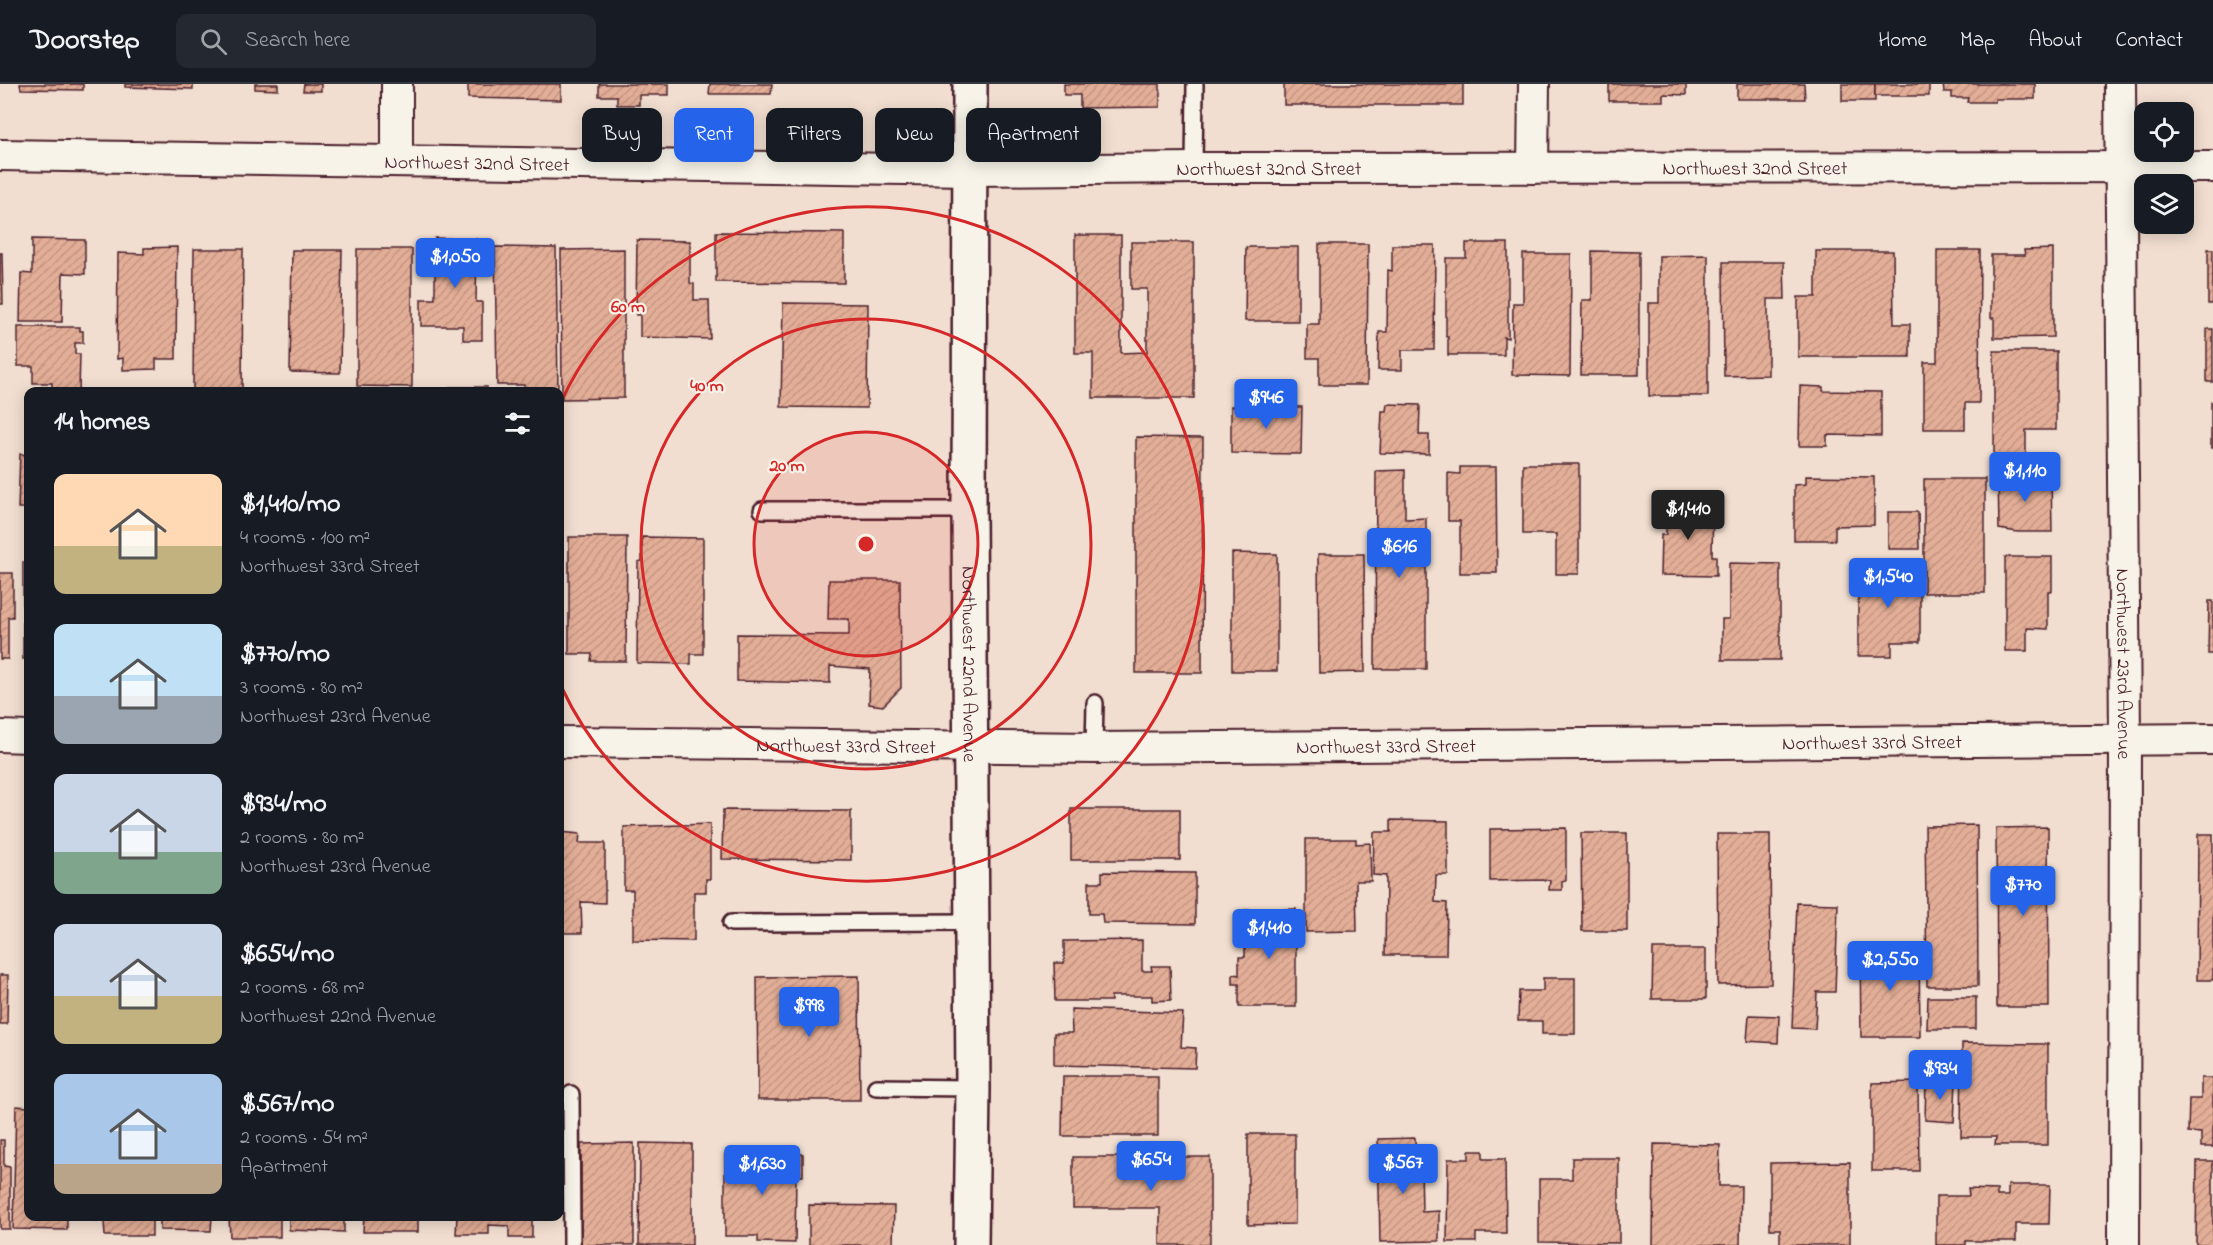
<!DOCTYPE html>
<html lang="en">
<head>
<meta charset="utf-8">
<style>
  body { margin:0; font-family:"Indie Flower",sans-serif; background:#242831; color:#f1f3f6; height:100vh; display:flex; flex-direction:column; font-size:22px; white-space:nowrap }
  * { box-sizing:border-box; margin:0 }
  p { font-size:20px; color:#9ea1a6 }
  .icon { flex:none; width:33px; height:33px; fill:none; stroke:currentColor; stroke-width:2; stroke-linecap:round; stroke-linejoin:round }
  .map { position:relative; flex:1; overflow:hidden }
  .details { position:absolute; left:24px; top:303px; width:540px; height:834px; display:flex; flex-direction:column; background:#171b24; border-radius:12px; box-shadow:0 3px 15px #0003 }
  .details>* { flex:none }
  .guide { position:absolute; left:582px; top:24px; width:570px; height:54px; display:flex; gap:12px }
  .controls { position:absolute; left:2134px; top:18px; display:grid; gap:12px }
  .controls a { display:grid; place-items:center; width:60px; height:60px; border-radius:12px; background:#171b24; box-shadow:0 3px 15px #0003; font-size:30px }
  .price { position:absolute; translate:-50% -51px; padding:0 14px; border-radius:6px; background:#2563eb; color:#fff; font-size:20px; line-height:39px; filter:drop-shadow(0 2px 3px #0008) }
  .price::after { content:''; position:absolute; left:50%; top:36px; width:18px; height:14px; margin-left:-9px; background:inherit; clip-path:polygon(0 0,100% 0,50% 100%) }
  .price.active { background:#222; color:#fff }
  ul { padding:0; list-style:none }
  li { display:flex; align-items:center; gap:18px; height:150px; padding:0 30px }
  li span { display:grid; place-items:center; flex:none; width:168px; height:120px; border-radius:12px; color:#555 }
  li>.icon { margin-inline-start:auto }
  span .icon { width:72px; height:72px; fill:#fffc; stroke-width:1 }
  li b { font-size:26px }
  h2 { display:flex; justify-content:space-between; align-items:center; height:72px; padding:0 30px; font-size:26px }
  .pill { padding:0 21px; border-radius:12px; background:#171b24; box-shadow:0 3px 15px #0003; font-size:21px; line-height:54px }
  .pill.active { background:#2563eb; color:#fff }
  header { display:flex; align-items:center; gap:36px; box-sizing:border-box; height:84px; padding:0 30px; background:#171b24; border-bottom:2px solid #363941 }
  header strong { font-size:28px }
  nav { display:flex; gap:33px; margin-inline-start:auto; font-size:21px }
  .search { width:420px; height:54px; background:#242831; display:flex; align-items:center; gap:15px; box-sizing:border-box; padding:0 21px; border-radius:12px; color:#9ea1a6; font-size:22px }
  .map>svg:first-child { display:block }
</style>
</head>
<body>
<header>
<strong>Doorstep</strong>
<div class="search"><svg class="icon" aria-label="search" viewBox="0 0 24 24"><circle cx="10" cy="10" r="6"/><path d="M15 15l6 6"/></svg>Search here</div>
<nav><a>Home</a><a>Map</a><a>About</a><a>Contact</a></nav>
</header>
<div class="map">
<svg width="2213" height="1161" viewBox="0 0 2213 1161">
  <defs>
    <pattern id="building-hatch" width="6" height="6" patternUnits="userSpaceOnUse" patternTransform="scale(1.5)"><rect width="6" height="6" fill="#e3ae97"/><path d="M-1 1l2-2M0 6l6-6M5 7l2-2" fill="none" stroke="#c49582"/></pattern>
  </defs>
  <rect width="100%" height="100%" fill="#f1ded0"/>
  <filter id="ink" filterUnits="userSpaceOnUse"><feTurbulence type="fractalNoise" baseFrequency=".0167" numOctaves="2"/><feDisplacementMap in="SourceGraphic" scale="12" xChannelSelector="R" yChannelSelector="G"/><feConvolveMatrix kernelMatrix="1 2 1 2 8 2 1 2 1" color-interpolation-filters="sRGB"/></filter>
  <g filter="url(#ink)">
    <g fill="url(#building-hatch)" stroke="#4a1f2b" stroke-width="1.5">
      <path d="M20 0H83V6L21 5Z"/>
      <path d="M125 0H193V5L125 3Z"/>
      <path d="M255 0H278V6L255 5Z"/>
      <path d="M304 0H321V7H303Z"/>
      <path d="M468 0H561V16L468 14Z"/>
      <path d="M599 0H669V11H639V21H617V12H599Z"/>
      <path d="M710 0H772L771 10H709Z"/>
      <path d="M1064 0H1160V23L1080 24V11H1064Z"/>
      <rect x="1284" y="0" width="179" height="21"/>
      <path d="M1609 0H1686V11L1663 10V17H1609Z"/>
      <path d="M1737 0H1804L1805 15H1737Z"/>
      <rect x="1842" y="0" width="33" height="17"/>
      <rect x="1875" y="0" width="54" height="12"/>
      <path d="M1943 0H2035V15H1995V18H1967L1968 14H1952V8H1944Z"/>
      <path d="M716 148 844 149V199L716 198Z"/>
      <path d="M1075 151H1121V269L1147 268V205H1131V158H1194V314H1093V269H1075Z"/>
      <path d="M435 154 477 155 476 218H482V256H463V242H421V215H435Z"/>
      <path d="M32 155 85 156V190L63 189 62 238H20L21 189 32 190Z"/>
      <path d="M637 156 690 157V199L694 200V216H709L710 255 640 253V231H636Z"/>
      <path d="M1466 159H1508V254L1504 253V271H1448V253H1446V174H1466Z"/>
      <path d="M1319 160H1368L1367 301H1319V274H1307V240H1319Z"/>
      <path d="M1392 161H1435L1434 266H1402V286H1378L1379 248H1387L1388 186 1392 187Z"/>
      <path d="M177 163 176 275H156V285L123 286V274L117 275 118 169 144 170V164Z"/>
      <path d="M495 163 556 164 558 308H525L524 301H497Z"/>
      <path d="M1246 163H1298V237H1245Z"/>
      <path d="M194 165H243L242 308H193Z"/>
      <path d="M357 165H412V303L357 302Z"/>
      <path d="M624 165V314L562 315 561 166Z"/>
      <path d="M2053 165V253L1994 254V234H1991V171H2025L2024 166Z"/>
      <rect x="2208" y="165" width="5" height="55"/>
      <path d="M292 166H342L340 289 290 288Z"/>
      <path d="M1937 166H1980L1979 319H1965V345H1924V278H1937Z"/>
      <path d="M1592 167 1639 168V291H1581L1582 216H1592Z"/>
      <path d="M1816 167H1893L1894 240H1910V273H1798V213H1816Z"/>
      <path d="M0 169H2L3 220H0Z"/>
      <path d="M1523 170H1571L1570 292 1512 291 1513 219H1523Z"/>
      <path d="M1708 171V312H1649V219H1659V172Z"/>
      <path d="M1723 178H1784L1785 215H1768V291L1724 292Z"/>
      <path d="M783 219 868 220 867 324 781 323Z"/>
      <path d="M18 243H80V247H83V259H75V270H80L79 308H52V299H33V282H18Z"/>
      <rect x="2207" y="245" width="6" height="53"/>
      <path d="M1994 267H2056V346H2026V376H1994Z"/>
      <path d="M1800 302 1823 303V307L1881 308V352L1827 351V362H1799Z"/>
      <path d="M450 303H487V308H451Z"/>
      <rect x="2211" y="318" width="2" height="46"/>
      <path d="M1387 320 1420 321 1419 351H1429V370L1380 369 1382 327H1386Z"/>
      <path d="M1231 322 1302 323 1301 370 1231 369Z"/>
      <path d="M1136 353 1203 354 1202 589H1136Z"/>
      <path d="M20 370 28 371V424H18Z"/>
      <path d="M1523 380H1579V490H1556V450H1523Z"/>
      <path d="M1460 383H1496L1497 489H1460V437H1448V389L1460 390Z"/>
      <path d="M1405 386V435L1426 434V585H1375L1376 387Z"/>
      <path d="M1998 391H2051L2052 448H2018L1999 445Z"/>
      <path d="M1806 392 1874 393V441L1835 442V456H1794V401L1806 400Z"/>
      <rect x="1924" y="395" width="61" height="114"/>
      <path d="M1666 419 1713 420 1712 472H1716V492L1660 491 1661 451H1666Z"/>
      <path d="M1888 428H1918L1919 465H1888Z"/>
      <path d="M569 453H627L626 577H591L592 570H569Z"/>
      <path d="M642 453 703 454V570H691V580L637 579 638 478 642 477Z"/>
      <path d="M1232 469 1277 470V587H1232Z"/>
      <path d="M1318 470H1364L1365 588 1319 589Z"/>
      <path d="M2005 473H2052V507H2048V545L2027 544V567H2005Z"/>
      <rect x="23" y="478" width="5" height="97"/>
      <path d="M1729 479 1780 480V576H1722V535H1729Z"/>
      <path d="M1858 484H1920V558H1892V572H1858Z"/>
      <path d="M0 489H13V533H8V575H0Z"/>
      <path d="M829 496H900L901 604 883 622 869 620 870 585 830 582V599L737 597V550L849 551V535H828Z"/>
      <path d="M2209 517H2213V570H2208Z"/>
      <rect x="1071" y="725" width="109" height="51"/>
      <path d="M723 726 851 727V776L722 775Z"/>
      <path d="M1391 736 1448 737V791H1436L1435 818 1447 819 1446 871H1385L1386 792 1373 791 1374 748H1391Z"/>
      <path d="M710 740V795H706V808H694V857L633 856V806H624V743Z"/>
      <path d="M1977 741 1978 902H1927L1925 742Z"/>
      <path d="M2048 743 2049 923H1997L1996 744Z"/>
      <path d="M1566 744V796L1562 797V806H1549L1550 796 1490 797V745Z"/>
      <path d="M560 748 580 750 579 759H605V819L581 818 582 849H560Z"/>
      <path d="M1581 749H1627V847H1582Z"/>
      <path d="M1717 750H1770L1771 900 1718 901Z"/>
      <path d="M2198 750H2213V896H2197Z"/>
      <path d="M1306 755H1356V760L1370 759 1371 797H1356L1357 847 1306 848Z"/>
      <path d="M1102 788 1195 789V840L1103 839 1102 830H1089V798H1102Z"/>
      <path d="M1797 819 1838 820 1835 908H1817L1815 945 1792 944Z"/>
      <path d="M1296 825V923H1239V900H1233V890L1239 891V873H1245V826Z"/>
      <path d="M1142 856V887H1152L1151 882H1170L1171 916 1152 917V912H1111V917H1055L1054 879H1064V857Z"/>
      <path d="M1860 863H1919L1920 953H1861Z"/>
      <path d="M1653 865H1706V915H1652Z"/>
      <path d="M0 891H8L7 940H0Z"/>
      <path d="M859 892 860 1016H758L757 893Z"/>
      <path d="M1543 894H1575V950H1542V937H1518L1519 907H1543Z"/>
      <path d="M1928 913H1976V945H1927Z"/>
      <path d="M1071 925 1183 929 1181 963 1196 964 1195 984 1054 981V949H1072Z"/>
      <path d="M1749 931 1779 932 1778 959 1747 957Z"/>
      <path d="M1962 959 2048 960V1061H1995L1996 1053H1961Z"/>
      <path d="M1063 992H1158V1052H1062Z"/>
      <path d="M2201 994H2213V1063H2201V1049L2188 1048 2189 1015H2201Z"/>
      <path d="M1926 996 1956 998 1954 1038 1925 1036Z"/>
      <path d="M1918 998 1919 1087H1872V999Z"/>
      <path d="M16 1022 28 1023V1132H67V1146L13 1145Z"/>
      <path d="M1248 1050H1295V1140L1248 1141Z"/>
      <path d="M1415 1054 1416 1079H1421L1422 1128 1439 1127V1157L1380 1158 1378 1055Z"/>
      <path d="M0 1056H4V1082L10 1083V1145H0Z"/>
      <path d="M634 1059V1161H581V1060Z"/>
      <path d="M640 1059 692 1060V1161H639Z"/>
      <path d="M1654 1060 1720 1061 1719 1102H1741L1740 1161H1653Z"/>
      <path d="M1469 1067H1483V1075H1505L1506 1149H1476V1158H1447L1448 1075H1469Z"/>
      <path d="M725 1070H803V1092H796L795 1159 758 1158V1152H725Z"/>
      <path d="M1073 1073H1210V1161H1160V1124H1073Z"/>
      <path d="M1572 1074H1619V1159L1539 1158V1095H1572Z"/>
      <path d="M2197 1077H2213V1161H2196Z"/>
      <path d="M1850 1078V1161H1780V1145H1770V1079Z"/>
      <path d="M2008 1101H2050L2049 1140H2016V1157H1966V1161H1936V1112H1969L1968 1105 1997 1106V1112H2008Z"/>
      <path d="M809 1121 894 1122 893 1161H809Z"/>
      <path d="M89 1132H152V1152H105L104 1137 89 1136Z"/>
      <path d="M160 1132H212L211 1147 160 1146Z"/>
      <path d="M229 1132H280V1153H230Z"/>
      <path d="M289 1132H344V1148L289 1146Z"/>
      <path d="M364 1132H418V1148H363Z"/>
      <path d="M457 1132H532V1154H509V1142L489 1141V1150H456Z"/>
    </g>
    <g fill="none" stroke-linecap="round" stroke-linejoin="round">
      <g stroke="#4a1f2b" stroke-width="20">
        <g id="service">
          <path d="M1194 84 1195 0"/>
          <path d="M762 426H969"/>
          <path d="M1094 664 1095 619"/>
          <path d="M731 839 971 838"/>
          <path d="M876 1003 973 1004"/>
          <path d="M571 1010 572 1161"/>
        </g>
      </g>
      <g stroke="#4a1f2b" stroke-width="34">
        <g id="minor">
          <path d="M397 0V76"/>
          <path id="s1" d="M2120 0 2125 654 2124 1161"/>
          <path id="s2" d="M0 71 970 86 1194 84 2213 83"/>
          <path d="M1533 84 1534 0"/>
          <path d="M0 652 28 653"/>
          <path id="s3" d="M560 658 1094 664 2213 655"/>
        </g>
      </g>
      <g stroke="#4a1f2b" stroke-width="38">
        <g id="secondary">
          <path id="s4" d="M970 0 969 426 973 1004 971 1161"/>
        </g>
      </g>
      <use href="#service" stroke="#f7f3e8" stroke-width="15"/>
      <use href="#minor" stroke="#f7f3e8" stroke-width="30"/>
      <use href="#secondary" stroke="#f7f3e8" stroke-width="33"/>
    </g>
  </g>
  <circle cx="866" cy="460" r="112" fill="#d62828" fill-opacity=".12"/>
  <g fill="none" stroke="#d62828" stroke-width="3">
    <circle cx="866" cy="460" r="112"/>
    <circle cx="866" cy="460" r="225"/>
    <path d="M561 318A337 337 0 1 1 561 602"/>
  </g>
  <g text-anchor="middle" stroke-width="4.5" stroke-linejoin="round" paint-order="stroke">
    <g font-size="20" fill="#4a1f2b" stroke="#f7f3e8">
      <text dy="7" stroke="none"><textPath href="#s2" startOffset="477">Northwest 32nd Street</textPath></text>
      <text dy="7" stroke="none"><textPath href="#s2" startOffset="1269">Northwest 32nd Street</textPath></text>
      <text dy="7" stroke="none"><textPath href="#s2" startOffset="1755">Northwest 32nd Street</textPath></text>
      <text dy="7" stroke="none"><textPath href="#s1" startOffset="580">Northwest 23rd Avenue</textPath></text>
      <text dy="7" stroke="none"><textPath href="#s4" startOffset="580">Northwest 22nd Avenue</textPath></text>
      <text dy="7" stroke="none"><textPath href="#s3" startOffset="1312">Northwest 33rd Street</textPath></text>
      <text dy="7" stroke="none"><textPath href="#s3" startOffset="286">Northwest 33rd Street</textPath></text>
      <text dy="7" stroke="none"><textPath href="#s3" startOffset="826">Northwest 33rd Street</textPath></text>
    </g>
  </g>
  <circle cx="866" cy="460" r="9" fill="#d62828" stroke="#f7f3e8" stroke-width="3"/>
  <g font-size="18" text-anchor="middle" font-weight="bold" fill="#d62828" stroke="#f7f3e8" stroke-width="4.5" stroke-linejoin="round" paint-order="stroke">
    <text x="628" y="228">60 m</text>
    <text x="707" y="307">40 m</text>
    <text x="787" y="387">20 m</text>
  </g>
</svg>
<div class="controls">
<a><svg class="icon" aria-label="locate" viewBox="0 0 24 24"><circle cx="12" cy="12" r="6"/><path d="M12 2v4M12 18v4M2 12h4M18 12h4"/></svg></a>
<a><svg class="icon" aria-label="layers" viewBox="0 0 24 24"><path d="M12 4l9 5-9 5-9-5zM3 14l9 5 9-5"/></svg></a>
</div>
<b class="price" style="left:455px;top:205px">$1,050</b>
<b class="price" style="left:1266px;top:346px">$946</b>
<b class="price" style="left:2025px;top:419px">$1,110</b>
<b class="price active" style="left:1688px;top:457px">$1,410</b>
<b class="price" style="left:1399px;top:495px">$616</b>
<b class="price" style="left:1888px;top:525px">$1,540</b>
<b class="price" style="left:2023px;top:833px">$770</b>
<b class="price" style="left:1269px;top:876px">$1,410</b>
<b class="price" style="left:1890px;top:908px">$2,550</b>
<b class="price" style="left:809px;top:954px">$998</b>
<b class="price" style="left:1940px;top:1017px">$934</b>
<b class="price" style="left:1151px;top:1108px">$654</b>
<b class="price" style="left:1403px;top:1111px">$567</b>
<b class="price" style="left:762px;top:1112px">$1,630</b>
<div class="guide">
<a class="pill">Buy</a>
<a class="pill active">Rent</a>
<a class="pill">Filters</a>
<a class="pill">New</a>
<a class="pill">Apartment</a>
</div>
<section class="details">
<h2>14 homes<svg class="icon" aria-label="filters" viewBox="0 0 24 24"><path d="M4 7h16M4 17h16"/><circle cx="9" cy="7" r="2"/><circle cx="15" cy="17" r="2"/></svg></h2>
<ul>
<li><span style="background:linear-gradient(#ffd9b3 60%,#c2b280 0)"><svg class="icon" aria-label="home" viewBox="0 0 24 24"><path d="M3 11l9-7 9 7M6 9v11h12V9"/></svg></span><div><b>$1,410/mo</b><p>4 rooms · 100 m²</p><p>Northwest 33rd Street</p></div></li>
<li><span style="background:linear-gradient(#bfe0f5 60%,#9aa5b1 0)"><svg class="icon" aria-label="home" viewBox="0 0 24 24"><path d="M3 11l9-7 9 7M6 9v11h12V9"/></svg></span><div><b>$770/mo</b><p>3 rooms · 80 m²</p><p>Northwest 23rd Avenue</p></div></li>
<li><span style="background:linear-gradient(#c9d6e8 65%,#7fa58c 0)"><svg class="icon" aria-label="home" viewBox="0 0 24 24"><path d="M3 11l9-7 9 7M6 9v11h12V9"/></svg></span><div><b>$934/mo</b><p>2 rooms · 80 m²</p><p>Northwest 23rd Avenue</p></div></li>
<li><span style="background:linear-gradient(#c9d6e8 60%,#c2b280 0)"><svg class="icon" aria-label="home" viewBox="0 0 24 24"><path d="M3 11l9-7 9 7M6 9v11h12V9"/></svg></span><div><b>$654/mo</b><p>2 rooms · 68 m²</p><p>Northwest 22nd Avenue</p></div></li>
<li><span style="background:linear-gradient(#a9c7e8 75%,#b9a48a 0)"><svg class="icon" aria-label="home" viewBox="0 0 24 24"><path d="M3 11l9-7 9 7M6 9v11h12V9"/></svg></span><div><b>$567/mo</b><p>2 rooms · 54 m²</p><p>Apartment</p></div></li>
</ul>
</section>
</div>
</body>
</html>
